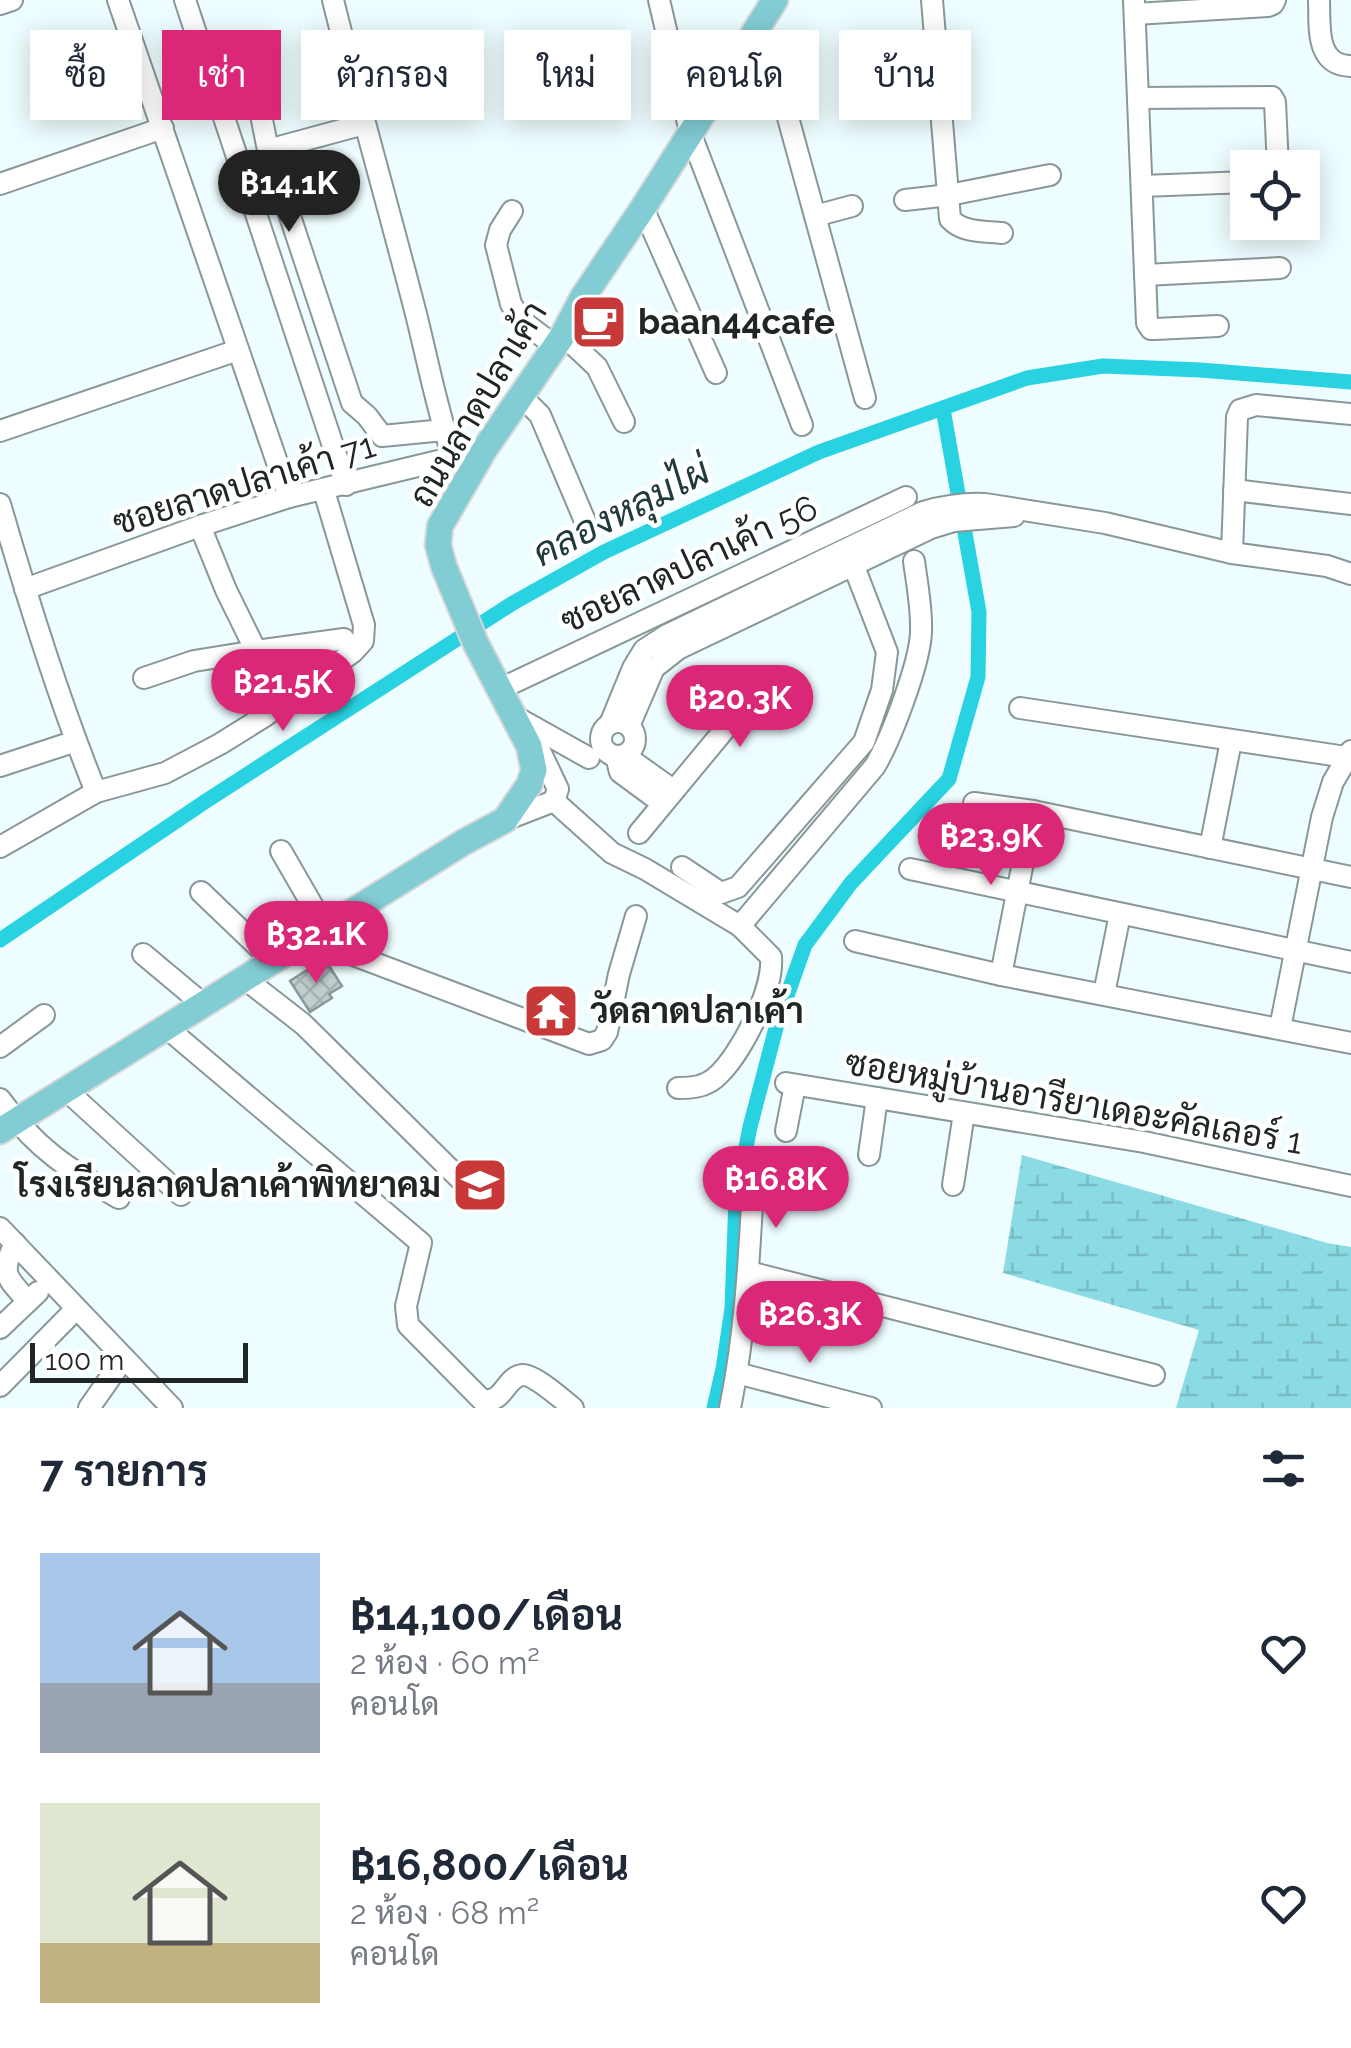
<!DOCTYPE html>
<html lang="th">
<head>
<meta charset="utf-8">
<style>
  body { margin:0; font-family:Raleway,Sarabun,sans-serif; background:#f2f2f3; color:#1f2937; height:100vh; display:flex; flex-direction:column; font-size:38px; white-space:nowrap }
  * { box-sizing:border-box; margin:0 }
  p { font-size:32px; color:#747a83 }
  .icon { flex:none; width:55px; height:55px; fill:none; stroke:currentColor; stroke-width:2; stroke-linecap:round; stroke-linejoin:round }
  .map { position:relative; height:1408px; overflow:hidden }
  .side { display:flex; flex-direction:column; background:#fff; flex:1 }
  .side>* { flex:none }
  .hud { position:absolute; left:30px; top:30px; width:1292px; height:90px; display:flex; gap:20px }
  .controls { position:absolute; left:1230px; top:150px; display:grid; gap:20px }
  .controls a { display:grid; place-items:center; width:90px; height:90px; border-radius:0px; background:#fff; box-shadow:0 5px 25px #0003; font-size:50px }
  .scale { position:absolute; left:30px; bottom:25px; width:218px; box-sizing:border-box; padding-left:10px; border:5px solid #202626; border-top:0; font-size:28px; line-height:35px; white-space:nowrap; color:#202626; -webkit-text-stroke:8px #fff; paint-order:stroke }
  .price { position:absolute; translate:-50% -85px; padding:0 22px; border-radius:35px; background:#db2777; color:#fff; font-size:32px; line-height:65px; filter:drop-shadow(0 2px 5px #0008) }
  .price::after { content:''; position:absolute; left:50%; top:60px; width:30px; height:22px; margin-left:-15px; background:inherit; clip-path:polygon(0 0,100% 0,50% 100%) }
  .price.selected { background:#222; color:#fff }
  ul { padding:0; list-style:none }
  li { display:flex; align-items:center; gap:30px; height:250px; padding:0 40px }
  li span { display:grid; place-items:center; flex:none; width:280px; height:200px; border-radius:0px; color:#555 }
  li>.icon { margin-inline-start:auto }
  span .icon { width:120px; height:120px; fill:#fffc; stroke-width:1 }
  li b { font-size:42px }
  h2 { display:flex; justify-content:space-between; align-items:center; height:120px; padding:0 40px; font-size:42px }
  .pill { padding:0 35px; border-radius:0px; background:#fff; box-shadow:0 5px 25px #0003; font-size:35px; line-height:90px }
  .pill.selected { background:#db2777; color:#fff }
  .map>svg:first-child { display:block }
</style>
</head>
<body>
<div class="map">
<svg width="1351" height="1408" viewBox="0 0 1351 1408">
  <defs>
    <pattern id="wetland-marsh" width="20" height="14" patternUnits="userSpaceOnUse" patternTransform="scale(2.5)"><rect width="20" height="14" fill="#8bdbe5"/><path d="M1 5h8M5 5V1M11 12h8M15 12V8" fill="none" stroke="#78bcc4"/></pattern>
    <pattern id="building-cross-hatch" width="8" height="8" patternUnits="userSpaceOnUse" patternTransform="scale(2.5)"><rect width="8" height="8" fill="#c0ced0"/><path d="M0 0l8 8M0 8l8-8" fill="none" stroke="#a5b1b2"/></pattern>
  </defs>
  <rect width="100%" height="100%" fill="#eefdff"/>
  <path fill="url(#wetland-marsh)" d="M1022 1155 1327 1243 1351 1247V1408H1176L1199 1330 1003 1273Z"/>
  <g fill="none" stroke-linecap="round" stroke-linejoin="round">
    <g stroke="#29d2e1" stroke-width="15">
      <path d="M0 940 206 801 513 603 604 552 819 452 1027 378 1103 366 1200 370 1351 382"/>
      <path d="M714 1408 723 1369 732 1308 736 1198 750 1127 777 1024 805 945 851 883 949 779 978 677 979 612 943 409"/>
    </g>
  </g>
  <path fill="url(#building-cross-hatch)" stroke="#8a989a" stroke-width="2.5" d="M328 964 342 986 329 994 332 998 310 1012 290 981 312 967 315 972Z"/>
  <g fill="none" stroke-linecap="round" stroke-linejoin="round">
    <g stroke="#899798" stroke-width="24">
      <g id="minor">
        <path d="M118 0 289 497"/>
        <path d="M185 0 346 485"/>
        <path d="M333 0C359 105 389 209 416 314 428 362 437 410 453 457"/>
        <path d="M659 0 690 132 802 425"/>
        <path d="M932 0 950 219C963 233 984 231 1002 233"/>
        <path d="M1134 0 1147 323 1151 329H1155L1218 326"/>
        <path d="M1319 0C1320 27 1315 65 1351 66"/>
        <path d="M0 4 12 0"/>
        <path d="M1135 14 1268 6 1273 4 1275 0"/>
        <path d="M249 55 268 150 352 403 367 416 382 436 444 430"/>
        <path d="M736 62 774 87 784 103 865 398"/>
        <path d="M1138 98 1272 97 1275 102 1278 168"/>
        <path d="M268 150 364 124"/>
        <path d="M0 184 163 128"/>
        <path d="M1142 186 1248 182"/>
        <path d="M905 200 949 195 1050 175"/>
        <path d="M643 208 716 373"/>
        <path d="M512 211 500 230 496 245 511 304 522 321 555 346"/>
        <path d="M815 216 852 206"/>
        <path d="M1145 275 1280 268"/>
        <path d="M563 335 597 367 624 422"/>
        <path d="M521 396 540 415 585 521"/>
        <path d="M0 431 238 350"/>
        <path d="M1234 490 1351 504"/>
        <path d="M0 504C28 601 58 698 96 792"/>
        <path d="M1232 553 1237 417 1240 410 1256 405 1351 414"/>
        <path d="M25 589 200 526 289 497 484 450"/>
        <path d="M256 651 344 639"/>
        <path d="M144 678 194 661 256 651 226 590 200 526"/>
        <path d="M500 689 906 497"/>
        <path d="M1020 708 1346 757"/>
        <path d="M514 716 589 758"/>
        <circle cx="618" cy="739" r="17"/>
        <path d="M610 724 633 668 644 650 667 635 923 512C944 506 963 503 985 504L1105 523 1232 553 1327 566 1351 574"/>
        <path d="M629 726 654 668 678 649 931 528 954 521 1014 516"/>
        <path d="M528 742 540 751 558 789 554 801"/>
        <path d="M624 755 673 790"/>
        <path d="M616 756 620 772 662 803"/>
        <path d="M0 766 76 741"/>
        <path d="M554 801 612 853 645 869 740 926 771 957C774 990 740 1057 715 1078 704 1087 692 1088 678 1088"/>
        <path d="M974 803 1033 811 1351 877"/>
        <path d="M505 820 554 801"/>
        <path d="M639 833 749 700 762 678"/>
        <path d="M0 847 96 792 165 773 220 744 265 716 353 652 363 641 364 625 324 491"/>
        <path d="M1210 848 1231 741"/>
        <path d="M281 851 326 929"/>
        <path d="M682 867 721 893 738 887 864 742 882 690 887 652 853 564"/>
        <path d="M910 869 1351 962"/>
        <path d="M201 892 274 962"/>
        <path d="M740 926 875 766C891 739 920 663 921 632 922 608 917 584 914 561"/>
        <path d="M319 933 348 953 589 1044 602 1040 607 1032 619 974 636 916"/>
        <path d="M855 941 1001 975 1351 1043"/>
        <path d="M143 954 204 1005"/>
        <path d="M1001 975 1033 811"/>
        <path d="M245 979 303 1024 460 1179"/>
        <path d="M1104 994 1120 914"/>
        <path d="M167 1028 421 1243 406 1306 408 1325 482 1400C505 1404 505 1376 523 1375 535 1375 563 1400 573 1408"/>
        <path d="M1280 1028 1322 817 1333 782 1351 751"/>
        <path d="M0 1047 44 1015"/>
        <path d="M786 1083 1144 1142 1351 1186"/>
        <path d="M66 1090 181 1195"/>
        <path d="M0 1099C35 1148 68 1169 119 1198"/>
        <path d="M786 1131 795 1085"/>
        <path d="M869 1155 877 1098"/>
        <path d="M953 1185 964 1113"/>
        <path d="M0 1228 172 1408"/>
        <path d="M15 1243C0 1274 6 1277 28 1301"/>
        <path d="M749 1272 1154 1375"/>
        <path d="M0 1328 38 1292"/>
        <path d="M737 1373 871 1408"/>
        <path d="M0 1386 76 1309"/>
        <path d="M89 1408 124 1358"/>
        <path d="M730 1408C745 1335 749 1261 753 1187"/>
      </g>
    </g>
    <g stroke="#d7d8d8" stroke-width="29">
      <path id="major" d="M0 1131 464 842 505 820 529 785 534 770 529 746 476 644 444 567 438 545 440 526 484 450 563 335 583 297 643 208 775 0"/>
    </g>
    <use href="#minor" stroke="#fff" stroke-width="20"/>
    <use href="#major" stroke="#82ccd4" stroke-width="25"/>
  </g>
  <defs>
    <g id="cafe-square" transform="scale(2.875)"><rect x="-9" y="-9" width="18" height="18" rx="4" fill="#c73839" stroke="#fff"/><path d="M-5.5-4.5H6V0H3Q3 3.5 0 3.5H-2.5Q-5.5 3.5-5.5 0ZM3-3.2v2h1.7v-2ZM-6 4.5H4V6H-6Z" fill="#fff"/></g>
    <g id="temple-square" transform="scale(2.875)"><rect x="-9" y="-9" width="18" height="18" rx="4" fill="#c73839" stroke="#fff"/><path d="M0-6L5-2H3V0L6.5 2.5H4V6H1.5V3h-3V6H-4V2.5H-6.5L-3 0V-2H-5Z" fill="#fff"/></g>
    <g id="school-square" transform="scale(2.875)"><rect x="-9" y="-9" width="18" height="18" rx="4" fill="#c73839" stroke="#fff"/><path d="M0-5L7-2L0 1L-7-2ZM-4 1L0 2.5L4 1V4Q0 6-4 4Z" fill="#fff"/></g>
  </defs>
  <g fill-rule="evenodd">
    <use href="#cafe-square" x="599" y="322"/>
    <use href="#temple-square" x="551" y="1011"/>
    <use href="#school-square" x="480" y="1185"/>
  </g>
  <g text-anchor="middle" stroke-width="9" stroke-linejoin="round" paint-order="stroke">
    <g font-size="35" font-weight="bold" fill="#202626" stroke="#fff" text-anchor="start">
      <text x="638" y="334">baan44cafe</text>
      <text x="590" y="1023">วัดลาดปลาเค้า</text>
      <text x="441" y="1197" text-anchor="end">โรงเรียนลาดปลาเค้าพิทยาคม</text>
    </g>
    <g font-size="35" fill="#202626" stroke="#fff">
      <text transform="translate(478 404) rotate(-59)" y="12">ถนนลาดปลาเค้า</text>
      <text transform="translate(244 484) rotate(-17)" y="12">ซอยลาดปลาเค้า 71</text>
      <text transform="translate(689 564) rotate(-25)" y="12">ซอยลาดปลาเค้า 56</text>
      <text transform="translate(1074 1102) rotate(10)" y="12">ซอยหมู่บ้านอารียาเดอะคัลเลอร์ 1</text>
    </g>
    <g font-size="38" font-style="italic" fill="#213a3d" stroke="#fff">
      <text transform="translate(621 512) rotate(-27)" y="13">คลองหลุมไผ่</text>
    </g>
  </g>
</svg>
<div class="controls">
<a><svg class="icon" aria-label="locate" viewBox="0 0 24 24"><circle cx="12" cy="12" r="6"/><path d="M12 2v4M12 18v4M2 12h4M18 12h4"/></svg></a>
</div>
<div class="scale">100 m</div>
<b class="price selected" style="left:289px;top:235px">฿14.1K</b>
<b class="price" style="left:283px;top:734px">฿21.5K</b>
<b class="price" style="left:740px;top:750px">฿20.3K</b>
<b class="price" style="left:991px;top:888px">฿23.9K</b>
<b class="price" style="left:316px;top:986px">฿32.1K</b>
<b class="price" style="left:776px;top:1231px">฿16.8K</b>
<b class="price" style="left:810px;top:1366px">฿26.3K</b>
<div class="hud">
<a class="pill">ซื้อ</a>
<a class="pill selected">เช่า</a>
<a class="pill">ตัวกรอง</a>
<a class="pill">ใหม่</a>
<a class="pill">คอนโด</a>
<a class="pill">บ้าน</a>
</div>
</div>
<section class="side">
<h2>7 รายการ<svg class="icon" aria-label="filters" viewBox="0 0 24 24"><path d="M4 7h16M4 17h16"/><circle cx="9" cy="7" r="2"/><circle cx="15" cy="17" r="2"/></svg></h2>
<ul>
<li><span style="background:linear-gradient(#a9c7e8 65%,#9aa5b1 0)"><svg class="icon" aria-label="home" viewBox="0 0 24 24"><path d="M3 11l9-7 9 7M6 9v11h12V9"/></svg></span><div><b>฿14,100/เดือน</b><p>2 ห้อง · 60 m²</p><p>คอนโด</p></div><svg class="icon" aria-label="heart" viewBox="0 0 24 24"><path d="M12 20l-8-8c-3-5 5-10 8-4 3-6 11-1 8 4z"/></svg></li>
<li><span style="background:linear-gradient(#dfe7d0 70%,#c2b280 0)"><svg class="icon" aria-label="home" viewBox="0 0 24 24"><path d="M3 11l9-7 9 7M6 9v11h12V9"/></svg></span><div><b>฿16,800/เดือน</b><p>2 ห้อง · 68 m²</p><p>คอนโด</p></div><svg class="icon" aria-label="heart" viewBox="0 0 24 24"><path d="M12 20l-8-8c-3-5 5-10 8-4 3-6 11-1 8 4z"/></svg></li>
</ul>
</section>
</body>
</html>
